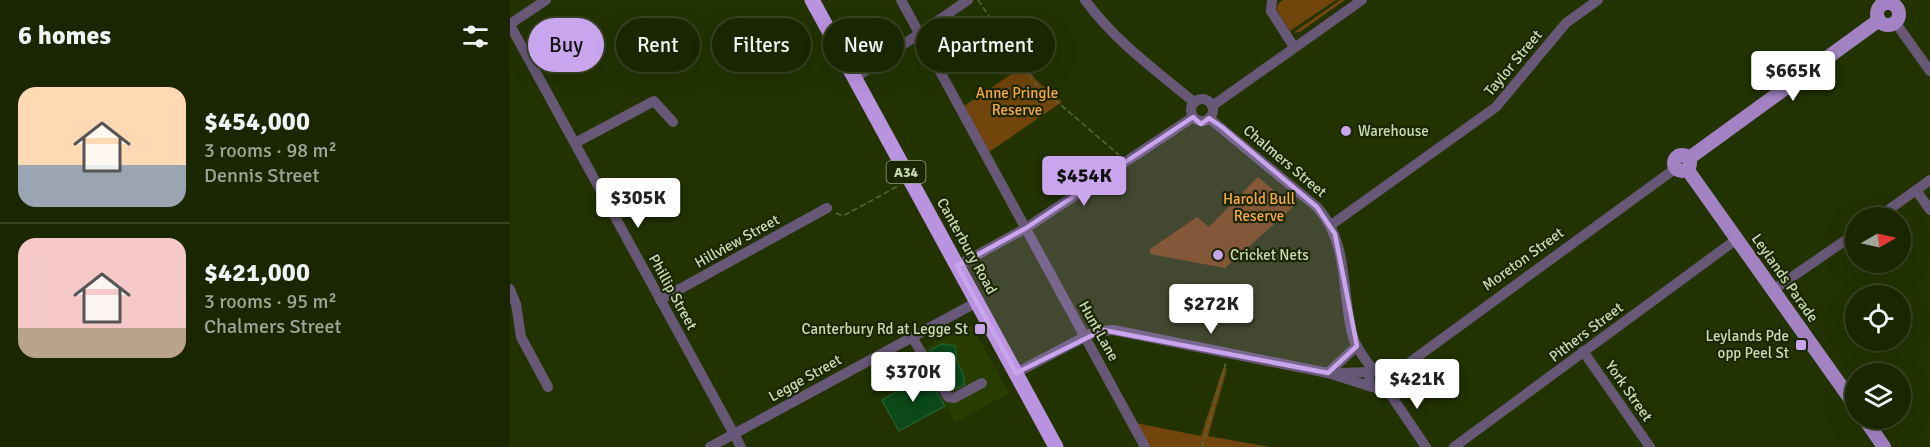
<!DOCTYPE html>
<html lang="en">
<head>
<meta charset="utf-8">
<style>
  body { margin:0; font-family:Signika,sans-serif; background:#27320f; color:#f1f3f6; height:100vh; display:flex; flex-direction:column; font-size:22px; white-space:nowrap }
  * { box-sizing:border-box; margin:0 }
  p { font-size:20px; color:#9fa599 }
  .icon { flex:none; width:33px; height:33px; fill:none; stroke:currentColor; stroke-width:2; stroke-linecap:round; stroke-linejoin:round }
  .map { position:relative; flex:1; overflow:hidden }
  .side { display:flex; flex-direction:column; background:#1a2600; width:510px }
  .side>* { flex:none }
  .top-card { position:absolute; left:18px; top:18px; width:570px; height:54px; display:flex; gap:12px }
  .needle { width:39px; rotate:81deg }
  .fabs { position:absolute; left:1335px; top:207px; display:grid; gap:12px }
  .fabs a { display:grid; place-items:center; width:66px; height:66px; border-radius:50%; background:#1a2600; box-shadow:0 6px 24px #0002,0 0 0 2px #384322; font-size:30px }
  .price { position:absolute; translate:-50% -51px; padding:0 14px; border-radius:6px; background:#fff; color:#222; font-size:20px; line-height:39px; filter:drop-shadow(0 2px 3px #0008) }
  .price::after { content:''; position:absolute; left:50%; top:36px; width:18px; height:14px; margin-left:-9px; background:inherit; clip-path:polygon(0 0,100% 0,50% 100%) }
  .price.active { background:#c9a5ee; color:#111 }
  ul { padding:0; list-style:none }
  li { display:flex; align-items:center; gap:18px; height:150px; padding:0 18px }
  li+li { border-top:2px solid #384322 }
  li span { display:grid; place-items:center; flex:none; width:168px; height:120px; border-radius:18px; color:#555 }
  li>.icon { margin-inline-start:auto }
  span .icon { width:72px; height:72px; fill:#fffc; stroke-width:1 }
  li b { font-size:26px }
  h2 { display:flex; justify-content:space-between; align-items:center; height:72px; padding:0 18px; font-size:26px }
  .pill { padding:0 21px; border-radius:27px; background:#1a2600; box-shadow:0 6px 24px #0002,0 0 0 2px #384322; font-size:21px; line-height:54px }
  .pill.active { background:#c9a5ee; color:#111 }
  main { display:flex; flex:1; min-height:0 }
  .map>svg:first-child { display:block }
</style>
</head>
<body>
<main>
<section class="side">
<h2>6 homes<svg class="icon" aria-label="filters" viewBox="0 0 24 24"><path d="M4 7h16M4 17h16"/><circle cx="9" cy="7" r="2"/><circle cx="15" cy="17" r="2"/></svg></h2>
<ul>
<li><span style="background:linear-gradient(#ffd9b3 65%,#9aa5b1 0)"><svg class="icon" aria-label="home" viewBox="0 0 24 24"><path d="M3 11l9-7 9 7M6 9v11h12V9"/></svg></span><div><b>$454,000</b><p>3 rooms · 98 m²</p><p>Dennis Street</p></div></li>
<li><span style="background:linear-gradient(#f6c9c9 75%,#b9a48a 0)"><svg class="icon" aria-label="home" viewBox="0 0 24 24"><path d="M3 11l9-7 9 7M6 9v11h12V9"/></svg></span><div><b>$421,000</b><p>3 rooms · 95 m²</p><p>Chalmers Street</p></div></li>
</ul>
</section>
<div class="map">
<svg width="1420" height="447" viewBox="0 0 1420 447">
  <rect width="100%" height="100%" fill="#230"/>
  <path fill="#2a3d00" d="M460 323 499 393 445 423 408 352Z"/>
  <g fill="#71450b">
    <path d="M773 0H826L780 31 767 10 768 4Z"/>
    <path d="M830 0H835L790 32 783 33Z"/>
    <path d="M515 65 526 80 552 102 479 152 454 106Z"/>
    <path d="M748 177 783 207 715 268 640 254V249L687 217 699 227Z"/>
    <path d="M713 368 717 369 698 436 760 447H639L626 423 691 436Z"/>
  </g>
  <g fill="#0b4919" stroke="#235d2c" stroke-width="1.5">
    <path d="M432 344 445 346 447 361 455 379 453 380 455 384 443 390 420 350Z"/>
    <path d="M416 375 435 406 389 431 372 400Z"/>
  </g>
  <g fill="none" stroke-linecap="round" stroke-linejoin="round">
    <g stroke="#57683a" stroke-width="1.5" stroke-dasharray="6 3" stroke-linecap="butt">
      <path d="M468 0 523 81 609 155"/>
      <path d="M326 213 333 216 388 186"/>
      <path d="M692 447 716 362"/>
    </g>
    <g stroke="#675877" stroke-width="10">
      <path d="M391 0 635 447"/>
      <path d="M575 0C605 41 645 70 684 102"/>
      <path d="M762 0 761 11 784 47"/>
      <path d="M1370 0 1373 4"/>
      <path d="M1385 22 1420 71"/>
      <path d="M0 24 36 0"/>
      <path d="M0 25 231 447"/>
      <path d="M345 78 458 0"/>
      <circle cx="692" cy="110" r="11"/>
      <path d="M702 106 852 0"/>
      <path d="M699 118 807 207C840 243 831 294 843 337 847 350 855 359 863 370"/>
      <path d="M65 143 144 101 163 122"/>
      <path d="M1406 190 1420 210"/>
      <path d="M1367 218 1420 180"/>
      <path d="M821 225 986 107 1056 23 1088 0"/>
      <path d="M447 266 516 228 683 117"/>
      <path d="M0 289 6 304 11 337 38 387"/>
      <path d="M1263 290 1346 233"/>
      <path d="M150 300 317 208"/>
      <path d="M402 337 438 397 444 398 472 383"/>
      <path d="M1073 351 1140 447"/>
      <circle cx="870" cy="378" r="11"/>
      <path d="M506 373 584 332 603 330 818 373 862 387"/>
      <path d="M818 373 847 346"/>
      <path d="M828 373 861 372"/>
      <path d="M881 376 1166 168"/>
      <path d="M876 388 916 447"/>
      <path d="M200 447 467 302"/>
      <path d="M944 447 1227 239"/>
    </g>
    <g stroke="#a282c2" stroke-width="14">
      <circle cx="1378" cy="14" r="11"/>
      <circle cx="1172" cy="163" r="8"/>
      <path d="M1178 159 1369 20"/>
      <path d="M1177 169 1346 407"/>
      <path d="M1354 418 1374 447"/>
    </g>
    <path stroke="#b992e0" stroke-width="15" d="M302 0 546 447"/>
  </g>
  <path fill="#c9a5ee" fill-opacity="0.2" stroke="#c9a5ee" stroke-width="4.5" stroke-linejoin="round" d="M683 117 691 124 699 118 712 127 807 207 825 234 847 346 818 373 593 330 506 373 447 266 516 228Z"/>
  <g fill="#c9a5ee" stroke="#1b2704" stroke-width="2">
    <circle cx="836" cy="131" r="6"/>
    <circle cx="708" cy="255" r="6"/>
    <rect x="464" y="323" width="12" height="12" rx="3"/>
    <rect x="1285" y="339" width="12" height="12" rx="3"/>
  </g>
  <g text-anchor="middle" stroke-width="4.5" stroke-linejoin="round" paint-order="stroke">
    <rect fill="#1b2704" stroke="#96a481" stroke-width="1.5" x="376.5" y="161" width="39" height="22" rx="4.5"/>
    <g font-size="14" font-weight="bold" fill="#cbdab7">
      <text x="396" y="177">A34</text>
    </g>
    <g font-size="15" fill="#cbdab7" stroke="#1b2704">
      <text transform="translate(1003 63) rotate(-50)" y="5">Taylor Street</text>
      <text transform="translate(775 161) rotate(40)" y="5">Chalmers Street</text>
      <text transform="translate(227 241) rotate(-29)" y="5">Hillview Street</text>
      <text transform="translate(457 246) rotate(61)" y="5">Canterbury Road</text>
      <text transform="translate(1013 259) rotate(-36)" y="5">Moreton Street</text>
      <text transform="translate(1275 278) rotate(55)" y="5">Leylands Parade</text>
      <text transform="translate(163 292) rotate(61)" y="5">Phillip Street</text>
      <text transform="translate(589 331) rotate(61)" y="5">Hunt Lane</text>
      <text transform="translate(1076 332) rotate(-37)" y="5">Pithers Street</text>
      <text transform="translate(295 378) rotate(-29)" y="5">Legge Street</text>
      <text transform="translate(1119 391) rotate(55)" y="5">York Street</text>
    </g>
    <g font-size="15" fill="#fca948" stroke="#1b2704">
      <text x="507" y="98">Anne Pringle<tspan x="507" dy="17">Reserve</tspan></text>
      <text x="749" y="204">Harold Bull<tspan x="749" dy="17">Reserve</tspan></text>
    </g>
    <g font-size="15" fill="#cbdab7" stroke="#1b2704" text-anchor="start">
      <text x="848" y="136">Warehouse</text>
      <text x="720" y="260">Cricket Nets</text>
      <text x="458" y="334" text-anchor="end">Canterbury Rd at Legge St</text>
      <text x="1279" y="341" text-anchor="end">Leylands Pde<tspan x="1279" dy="17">opp Peel St</tspan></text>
    </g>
  </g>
</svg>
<div class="fabs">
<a><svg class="needle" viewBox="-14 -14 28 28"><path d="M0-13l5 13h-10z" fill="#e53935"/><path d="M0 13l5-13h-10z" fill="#9fa599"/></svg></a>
<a><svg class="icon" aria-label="locate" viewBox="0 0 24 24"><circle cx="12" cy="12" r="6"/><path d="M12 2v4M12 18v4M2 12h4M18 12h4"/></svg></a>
<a><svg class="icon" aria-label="layers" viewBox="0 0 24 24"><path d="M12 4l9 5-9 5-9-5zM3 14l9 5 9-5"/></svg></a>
</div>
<b class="price" style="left:1283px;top:102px">$665K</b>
<b class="price active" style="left:574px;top:207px">$454K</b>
<b class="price" style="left:128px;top:229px">$305K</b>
<b class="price" style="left:701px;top:335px">$272K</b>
<b class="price" style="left:403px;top:403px">$370K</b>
<b class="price" style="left:907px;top:410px">$421K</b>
<div class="top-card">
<a class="pill active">Buy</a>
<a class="pill">Rent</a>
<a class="pill">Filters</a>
<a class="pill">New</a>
<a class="pill">Apartment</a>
</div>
</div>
</main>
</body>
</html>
